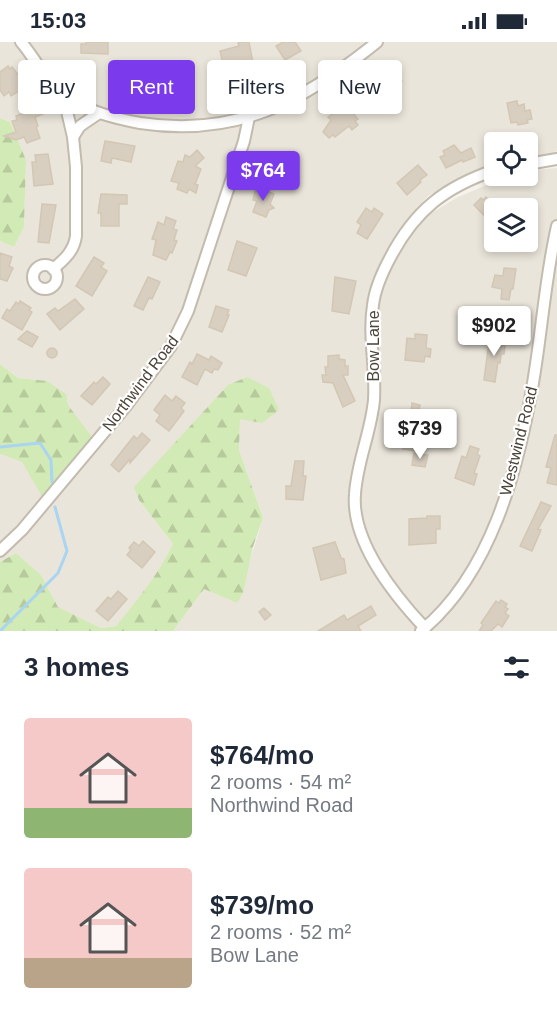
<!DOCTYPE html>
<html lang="en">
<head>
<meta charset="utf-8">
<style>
  body { margin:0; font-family:Helvetica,sans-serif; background:#f6f6f7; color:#1f2937; height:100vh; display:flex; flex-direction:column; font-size:22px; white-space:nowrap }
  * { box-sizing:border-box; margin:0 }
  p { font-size:20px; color:#747a83 }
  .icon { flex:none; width:33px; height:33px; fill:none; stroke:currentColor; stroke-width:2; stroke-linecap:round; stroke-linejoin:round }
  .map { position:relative; height:589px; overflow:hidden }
  .details { display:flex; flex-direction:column; background:#fff; flex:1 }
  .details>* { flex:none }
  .banner { position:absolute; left:18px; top:18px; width:522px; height:54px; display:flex; gap:12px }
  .fabs { position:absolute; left:484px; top:90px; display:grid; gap:12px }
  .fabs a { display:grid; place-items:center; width:54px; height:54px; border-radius:6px; background:#fff; box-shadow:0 3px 9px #0003; font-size:30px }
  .price { position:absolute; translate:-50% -51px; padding:0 14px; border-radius:6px; background:#fff; color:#222; font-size:20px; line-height:39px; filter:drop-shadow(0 2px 3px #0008) }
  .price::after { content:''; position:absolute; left:50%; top:36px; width:18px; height:14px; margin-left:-9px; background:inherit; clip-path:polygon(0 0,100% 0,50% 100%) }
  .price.current { background:#7c3aed; color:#fff }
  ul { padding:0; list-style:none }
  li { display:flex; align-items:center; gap:18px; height:150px; padding:0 24px }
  li span { display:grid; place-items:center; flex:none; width:168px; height:120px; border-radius:6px; color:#555 }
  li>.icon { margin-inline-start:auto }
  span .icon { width:72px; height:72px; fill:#fffc; stroke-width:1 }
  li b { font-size:26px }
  h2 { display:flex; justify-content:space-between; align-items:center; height:72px; padding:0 24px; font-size:26px }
  .chip { padding:0 21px; border-radius:6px; background:#fff; box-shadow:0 3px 9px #0003; font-size:21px; line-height:54px }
  .chip.current { background:#7c3aed; color:#fff }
  .status { display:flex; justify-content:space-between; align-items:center; height:42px; padding:0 30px; background:#fff; direction:ltr }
  .status svg { height:16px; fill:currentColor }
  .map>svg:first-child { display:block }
</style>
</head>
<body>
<div class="status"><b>15:03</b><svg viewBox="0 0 49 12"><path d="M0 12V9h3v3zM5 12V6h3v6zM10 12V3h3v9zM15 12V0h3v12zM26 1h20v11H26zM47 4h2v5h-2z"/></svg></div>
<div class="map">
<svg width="557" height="589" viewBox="0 0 557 589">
  <defs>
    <pattern id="forest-firs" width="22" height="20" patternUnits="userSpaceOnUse" patternTransform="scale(1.5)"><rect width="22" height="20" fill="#d2eab5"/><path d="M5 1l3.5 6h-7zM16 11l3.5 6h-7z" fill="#b6ca9c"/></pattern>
  </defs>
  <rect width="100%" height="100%" fill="#f6f3ec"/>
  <path fill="#eae5da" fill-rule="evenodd" d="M0 0H557V109L547 113 528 116V100H495V124L463 134 428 154 416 167 425 175 458 155 499 138 515 134H528V130L535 128 557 126V589H173L204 547 237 561 263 476 239 408 240 377 269 346 139 458 173 502 166 517 143 551 116 584 101 586 58 565 41 533 16 511 0 520V412L22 420 92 395 47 339 18 336 0 322V199L14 205 24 185 26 118 10 80 0 76ZM495 166H528V200H495Z"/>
  <g fill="url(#forest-firs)">
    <path d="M0 76 10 80 26 118 24 185 14 205 0 199Z"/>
    <path d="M0 322 18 336 47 339 66 352 68 363 92 395 42 454 22 420 0 412Z"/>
    <path d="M247 335 269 346 279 368 262 381 240 377 239 408 263 476 253 505 243 551 237 561 204 547 173 589H0V520L16 511 41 533 58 565 101 586 116 584C137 558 159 532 173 502L139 458 134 445 228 343Z"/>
  </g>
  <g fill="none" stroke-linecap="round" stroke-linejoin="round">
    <g stroke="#a9d4f2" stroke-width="3">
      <path d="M0 405 40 401 51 418 52 440"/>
      <path d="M0 589 58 531 67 509 55 465"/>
    </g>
  </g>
  <g fill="#d8cfc1" stroke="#d3c7b4" stroke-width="1.5">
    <path d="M86 0H108V12L81 11V2H86Z"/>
    <path d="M238 0H249L253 21 241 26 243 34 240 35 241 38 228 42V39H225L222 27 224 26 220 9 239 4Z"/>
    <path d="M283 0H295L301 9 285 18 276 4Z"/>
    <path d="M149 23 179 25 178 35 167 34 166 44 147 42Z"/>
    <path d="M8 24 10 27 12 25 27 44 11 54 9 50 4 54 0 48V30Z"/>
    <path d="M393 26 402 39 390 48 393 51 380 60 377 57 371 62 361 48 371 41 369 38 374 34 376 36Z"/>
    <path d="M517 59 518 64 524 62 525 69 530 68 532 77 527 78 528 81 518 83 517 80 511 81 507 61Z"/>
    <path d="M38 61 43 72 35 75 38 84 36 85 40 96 27 101 24 95 16 98 4 94 16 90 12 79 17 78 16 74 27 70 25 67Z"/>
    <path d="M343 65 347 70 350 68 358 77 355 79 358 83 352 88 349 84 335 95 333 93 329 96 323 90 331 78 328 75Z"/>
    <path d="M105 99 135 104 131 120 112 116 111 121 101 119Z"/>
    <path d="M454 103 461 111 471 106 475 115 463 120 462 118 446 126 440 115 445 113 443 109Z"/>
    <path d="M197 108 204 116 195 124 201 127 195 142 198 143 196 151 189 147 187 151 177 147 179 141 171 139 178 119 183 120 185 113 190 115Z"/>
    <path d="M48 112 53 142 34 144 32 120H36L35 113Z"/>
    <path d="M418 123 427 133 420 138 421 140 407 153 397 141Z"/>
    <path d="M256 145 274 152 270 162 274 166 269 168 266 175 253 170 257 159 253 158Z"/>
    <path d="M101 152 127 153V162H119V184H101V171H98Z"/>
    <path d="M486 155 495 164V185L474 163 481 156 483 158Z"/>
    <path d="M42 162 56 163 49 201 38 200Z"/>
    <path d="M366 166 372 170 374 166 383 172 367 197 357 191 361 183 357 180Z"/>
    <path d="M166 175 176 179 173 187 177 188 174 198 177 199 172 211 170 210 166 218 153 213 156 198 152 197 158 180 164 183Z"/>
    <path d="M237 199 257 206 246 234 228 228Z"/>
    <path d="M0 211 12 215 9 224 13 226 7 239 0 237Z"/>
    <path d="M94 215 104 221 101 225 107 229 92 254 76 244Z"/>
    <path d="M504 226 516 227 513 247H511L509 258 501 257 502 247 492 245 495 233 503 234Z"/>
    <path d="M148 235 160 240 152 257 149 256 143 268 134 264Z"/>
    <path d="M335 235 356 239 349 272 332 269Z"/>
    <path d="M75 257 84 267 60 288 47 272 55 266 58 269Z"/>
    <path d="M20 259 31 266 29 268 32 270 22 288 2 276 7 267 10 269 16 260 19 262Z"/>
    <path d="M216 264 229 268 227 273H229L222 290 209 285Z"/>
    <path d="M27 289 38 295 32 305 18 297Z"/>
    <path d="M415 292 427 293 426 306 431 307 430 315 425 314 424 320 405 318 407 296 415 297Z"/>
    <path d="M490 292 504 295 503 303H505L504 312H501L500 321 498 320 495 340 484 338Z"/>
    <circle cx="52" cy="311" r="5"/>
    <path d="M197 312 209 318 211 314 222 321 218 328 214 327 212 331 205 327 197 343 182 335 190 320 192 322Z"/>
    <path d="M339 313V317L345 318V324H348V333H343L355 359 343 365 333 341 323 340 322 333H326L325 325H328V314Z"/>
    <path d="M103 335 110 342 92 363 81 354 94 340 96 342Z"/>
    <path d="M165 353 172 359 176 354 185 361 181 366 184 369 169 389 156 379 160 373 154 368Z"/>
    <path d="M412 361 420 363 418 372 421 373 414 409 403 407 407 388 402 387 405 370 411 371Z"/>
    <path d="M142 391 150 398 130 421V417L119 430 111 423 134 394 137 397Z"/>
    <path d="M555 393H557V443L547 441 551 426 546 425Z"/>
    <path d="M470 404 479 407 477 412 480 414 474 431 477 432 474 443 455 436 462 414 466 416Z"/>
    <path d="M414 411 428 413 425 425 412 423Z"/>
    <path d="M295 419H304L303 434H306L303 458 286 457V444H291Z"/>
    <path d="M541 460 551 464 538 487 541 488 532 509 520 504Z"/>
    <path d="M427 474H440V487H436V501L409 503V477L427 476Z"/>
    <path d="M143 499 155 510 142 526 127 513 131 508 129 506 134 500 139 504Z"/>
    <path d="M335 500 341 516 344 517 346 531 321 538 313 506Z"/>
    <path d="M118 549 127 557 108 579 96 569 108 555 111 557Z"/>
    <path d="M501 558 507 562 505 565 508 567 505 571 509 574 502 585 498 582 491 589H479L483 583 481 581 496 559 499 561Z"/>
    <path d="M371 564 376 573 358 584 361 589H318L344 573 347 578Z"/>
    <path d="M264 566 271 573 265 578 259 570Z"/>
  </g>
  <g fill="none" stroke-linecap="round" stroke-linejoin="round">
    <g stroke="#c2bbae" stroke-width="14">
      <g id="minor">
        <path d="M21 0C35 16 46 40 64 53 86 69 113 76 140 81 237 96 304 59 377 0"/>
        <path d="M73 95 80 84 99 71"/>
        <path d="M528 122 557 117"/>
        <circle cx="45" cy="235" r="12"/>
        <path d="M53 227C64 218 74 209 76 194V125L73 95 63 52"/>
        <path d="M0 509 22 488 126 364 171 304 188 269 244 99 249 75"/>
        <path d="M425 586C394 553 351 499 355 452 357 420 371 390 374 358 376 326 368 294 373 263 375 246 382 231 390 216 415 168 445 145 495 128"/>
        <path d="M421 589C491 532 518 428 533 341 542 289 545 236 557 184"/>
      </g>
    </g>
    <use href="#minor" stroke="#fff" stroke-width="10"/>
  </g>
  <g text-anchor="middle" stroke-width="4.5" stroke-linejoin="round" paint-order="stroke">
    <g font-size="16" fill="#4b4439" stroke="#fff">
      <text transform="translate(373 304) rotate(-90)" y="6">Bow Lane</text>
      <text transform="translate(140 341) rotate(-53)" y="6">Northwind Road</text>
      <text transform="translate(518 399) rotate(-76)" y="6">Westwind Road</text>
    </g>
  </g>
</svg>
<div class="fabs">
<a><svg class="icon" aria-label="locate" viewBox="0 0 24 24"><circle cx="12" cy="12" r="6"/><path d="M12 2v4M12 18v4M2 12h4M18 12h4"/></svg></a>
<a><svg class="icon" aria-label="layers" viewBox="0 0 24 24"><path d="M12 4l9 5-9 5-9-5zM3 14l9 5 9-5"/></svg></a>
</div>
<b class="price current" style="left:263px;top:160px">$764</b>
<b class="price" style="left:494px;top:315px">$902</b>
<b class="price" style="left:420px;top:418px">$739</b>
<div class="banner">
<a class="chip">Buy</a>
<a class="chip current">Rent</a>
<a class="chip">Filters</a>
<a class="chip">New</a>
</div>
</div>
<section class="details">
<h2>3 homes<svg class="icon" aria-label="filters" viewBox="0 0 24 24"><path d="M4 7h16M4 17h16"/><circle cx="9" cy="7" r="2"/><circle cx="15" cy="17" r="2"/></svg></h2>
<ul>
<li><span style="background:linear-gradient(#f6c9c9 75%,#8fb573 0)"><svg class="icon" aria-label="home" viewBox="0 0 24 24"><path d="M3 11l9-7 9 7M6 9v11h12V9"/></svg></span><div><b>$764/mo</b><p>2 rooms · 54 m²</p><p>Northwind Road</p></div></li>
<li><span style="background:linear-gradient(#f6c9c9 75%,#b9a48a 0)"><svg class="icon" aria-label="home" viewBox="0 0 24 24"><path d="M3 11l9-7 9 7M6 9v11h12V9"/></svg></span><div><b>$739/mo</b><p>2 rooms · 52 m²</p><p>Bow Lane</p></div></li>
</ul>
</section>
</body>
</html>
